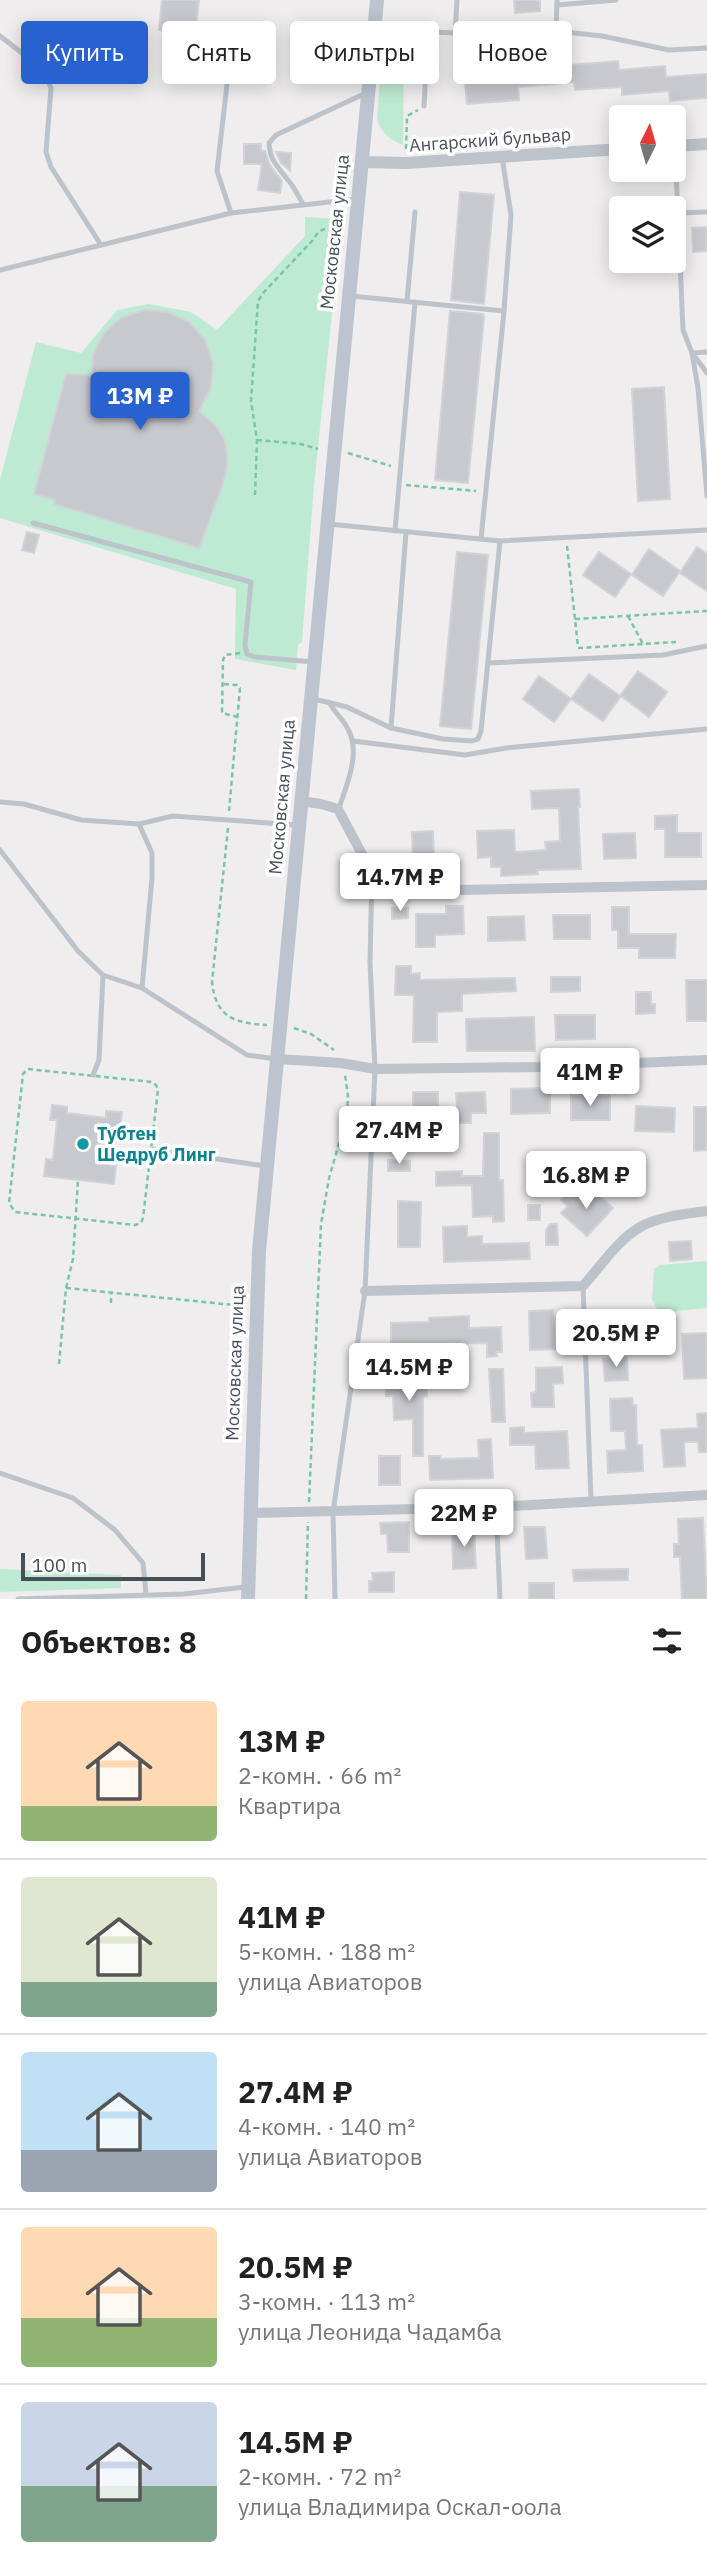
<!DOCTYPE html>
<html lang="ru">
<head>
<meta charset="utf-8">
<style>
  body { margin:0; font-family:"IBM Plex Sans",sans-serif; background:#f2f2f2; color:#222; height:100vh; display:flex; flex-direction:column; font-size:26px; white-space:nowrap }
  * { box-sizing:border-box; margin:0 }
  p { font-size:23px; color:#767676 }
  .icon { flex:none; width:38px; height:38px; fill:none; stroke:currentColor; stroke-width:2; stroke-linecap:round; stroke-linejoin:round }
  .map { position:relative; height:1599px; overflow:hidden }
  .panel { display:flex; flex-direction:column; background:#fff; flex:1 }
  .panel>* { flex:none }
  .top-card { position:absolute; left:21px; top:21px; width:665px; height:63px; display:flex; gap:14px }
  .needle { width:46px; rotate:5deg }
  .controls { position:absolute; left:609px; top:105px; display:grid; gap:14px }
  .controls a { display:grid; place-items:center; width:77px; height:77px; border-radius:7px; background:#fff; box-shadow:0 4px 18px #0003; font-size:35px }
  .scale { position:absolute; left:21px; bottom:18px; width:184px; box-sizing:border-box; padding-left:7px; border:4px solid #474f59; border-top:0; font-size:19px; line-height:24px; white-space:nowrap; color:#474f59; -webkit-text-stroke:5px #fff; paint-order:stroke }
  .price { position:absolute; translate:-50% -60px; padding:0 16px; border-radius:7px; background:#fff; color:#222; font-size:23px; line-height:46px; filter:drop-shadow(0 2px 4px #0008) }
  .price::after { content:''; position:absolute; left:50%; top:42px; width:21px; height:16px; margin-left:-10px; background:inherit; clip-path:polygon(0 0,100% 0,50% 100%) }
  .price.selected { background:#2762d0; color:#fff }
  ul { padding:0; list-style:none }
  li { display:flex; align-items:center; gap:21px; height:175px; padding:0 21px }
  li+li { border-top:2px solid #e0e0e0 }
  li span { display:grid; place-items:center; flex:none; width:196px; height:140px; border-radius:7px; color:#555 }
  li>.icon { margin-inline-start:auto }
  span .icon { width:84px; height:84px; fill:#fffc; stroke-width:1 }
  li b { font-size:30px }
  h2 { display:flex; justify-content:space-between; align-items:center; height:84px; padding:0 21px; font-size:30px }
  .chip { padding:0 24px; border-radius:7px; background:#fff; box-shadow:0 4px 18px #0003; font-size:24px; line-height:63px }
  .chip.selected { background:#2762d0; color:#fff }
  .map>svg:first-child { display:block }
</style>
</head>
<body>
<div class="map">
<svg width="707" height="1599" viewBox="0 0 707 1599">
  <rect width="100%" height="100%" fill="#efeded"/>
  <g fill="#beead3">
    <path d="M387 37 404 38 403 145C390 140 381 133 377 119L383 40Z"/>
    <path d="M305 217 340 219V237L314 485 302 642 298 645 296 670 235 659 236 589 0 518V480L36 342 81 353 117 310 149 304 191 312 217 330 305 236Z"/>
    <path d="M707 1261V1308L665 1312 657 1309 652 1299 654 1269 660 1265Z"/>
    <path d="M0 1569 121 1575V1588L0 1592Z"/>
  </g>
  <g fill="#c7c9cf" stroke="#d1d3d8" stroke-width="2">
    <path d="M162 0H199L195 34 159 30Z"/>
    <path d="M514 0H540V11L515 13Z"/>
    <path d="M515 45 516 61 570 57V65L618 61 619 70 665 66 666 77 707 74V98L670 101 669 91 622 95V87L575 90 574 82 518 87 519 100 467 104 463 61H470L469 48Z"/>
    <path d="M244 144H261V150L265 151 270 165 282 181 280 193 258 190 262 164H244Z"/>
    <path d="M276 152 291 153 290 171 281 163Z"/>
    <path d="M460 192 494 195 484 304 451 300Z"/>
    <path d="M707 227V251L693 252 692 228Z"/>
    <path d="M144 310 168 312 189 322 205 340 213 363 211 387 199 411 216 426 224 439 227 452V467L223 484 199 548 54 504 55 500 34 494 66 374 92 375 93 355 103 334 121 318Z"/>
    <path d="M450 311 483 314 484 317 468 483 435 480Z"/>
    <path d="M664 387 670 499 638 501 632 389Z"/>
    <path d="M27 532 39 535 34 553 22 550Z"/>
    <path d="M697 547 707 554V591L680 573Z"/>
    <path d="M649 549 680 571 663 596 632 575Z"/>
    <path d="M457 552 488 555 471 729 440 726Z"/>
    <path d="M599 552 631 574 615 597 583 575Z"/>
    <path d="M638 671 667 692 649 717 621 696 603 721 571 699 589 674 620 696Z"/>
    <path d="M539 676 571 699 554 722 523 699Z"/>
    <path d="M579 789 580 807H578L581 869 537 870 538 874 501 876V867H491V857L478 858 477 831 514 830 515 852 546 850 545 842 560 841 559 808 532 809 531 791Z"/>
    <path d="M677 815V833H701V857H665V829H655V816Z"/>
    <path d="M433 831 434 863 413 864 412 832Z"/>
    <path d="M635 833 636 858 604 859 603 834Z"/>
    <path d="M446 906H463L464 934 435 935V947H416V914H446Z"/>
    <path d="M612 907H629V934H676L675 958H639V948H618V930H612Z"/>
    <path d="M392 908H408V918L392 919Z"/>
    <path d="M553 915H590V939H554Z"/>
    <path d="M524 916 525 940 488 941V917Z"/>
    <path d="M396 966H411V974L420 973V980L515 978 516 991 462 994V1011L437 1012V1042H413L414 995H395Z"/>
    <path d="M551 977H580V991L551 992Z"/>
    <path d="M686 980H707V1021H687Z"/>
    <path d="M636 992H651V1004H655V1013L636 1014Z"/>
    <path d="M555 1015H595V1039L556 1040Z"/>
    <path d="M534 1017 535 1051H467L466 1019Z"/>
    <path d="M550 1088V1113L511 1114V1089Z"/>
    <path d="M413 1092H438V1148H428V1131H413Z"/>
    <path d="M485 1092 486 1113H471V1123H458L456 1093Z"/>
    <rect x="571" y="1095" width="39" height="25"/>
    <path d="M52 1105 67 1107V1113L106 1118V1111L122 1112 120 1129 114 1128 110 1166H116L114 1184 44 1176 46 1159 53 1160 57 1120H50Z"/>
    <path d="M636 1106 675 1108 674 1132 635 1131Z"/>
    <path d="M694 1107H707V1150L694 1151Z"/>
    <path d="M484 1133H499V1180H503L504 1221 493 1222V1216L473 1217 472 1185 436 1186V1172L462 1171V1176H483Z"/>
    <path d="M388 1160 410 1161V1171H388Z"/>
    <path d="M569 1191 585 1202 595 1192 613 1208 587 1236 561 1213 568 1206 561 1200Z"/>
    <path d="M398 1201 421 1202 420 1247H398Z"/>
    <rect x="528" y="1205" width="12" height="15"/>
    <path d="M550 1224H557L558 1245H546V1230Z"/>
    <path d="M467 1226V1237L482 1236V1244L529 1243 530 1259 444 1262 443 1227Z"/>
    <path d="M691 1241 692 1259 670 1261 669 1242Z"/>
    <path d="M553 1310 555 1349 530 1350 529 1311Z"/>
    <path d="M469 1316V1328L501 1327 502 1352H496L497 1356 487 1357V1343L427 1344 428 1352 391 1353V1323L429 1322V1318Z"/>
    <path d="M706 1333 707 1378 684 1379 682 1334Z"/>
    <path d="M627 1358 628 1380 605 1381 603 1359Z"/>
    <path d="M562 1367 563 1383 553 1384 554 1407H532L531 1393 536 1392V1368Z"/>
    <path d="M489 1369H503L505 1422H492Z"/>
    <path d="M427 1373V1396L423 1397V1456H413V1419L394 1420 393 1396H386V1374Z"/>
    <path d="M632 1398 633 1405H636L637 1445H642L643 1471 608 1473 607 1451 626 1450 625 1431H611L610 1399Z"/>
    <path d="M707 1413V1452H699L698 1442H684L685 1466 664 1467 661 1430 698 1428 697 1414Z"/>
    <path d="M524 1427V1433L567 1431 569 1468 536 1469 535 1445H510V1428Z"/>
    <path d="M491 1439 493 1478 430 1480 429 1456H440L441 1459 479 1458 478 1440Z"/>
    <rect x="379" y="1456" width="21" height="29"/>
    <path d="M703 1518 707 1599H682L680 1557H674V1544H679L678 1519Z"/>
    <path d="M409 1522V1552H388L387 1534H381L380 1523Z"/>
    <path d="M524 1527H545L547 1558 526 1559Z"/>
    <path d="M474 1529 476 1568 453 1569 452 1530Z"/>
    <path d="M612 1569H628V1580L574 1581 573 1570Z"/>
    <path d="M394 1572V1592H369V1581H373L372 1573Z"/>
    <rect x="529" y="1583" width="25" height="16"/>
  </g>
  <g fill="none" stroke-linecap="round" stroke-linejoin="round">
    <g stroke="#79c6a6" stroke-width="2.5" stroke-dasharray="5 3.5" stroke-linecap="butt">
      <path d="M406 149 407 116 418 110"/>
      <path d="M257 440 301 444 318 449"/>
      <path d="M348 453 391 466"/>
      <path d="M406 485 476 491"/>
      <path d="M255 495 257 440 251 401 258 301 264 292 313 240C320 228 324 228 338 229"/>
      <path d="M567 546 578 647"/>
      <path d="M628 616 643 644"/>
      <path d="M575 619 707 611"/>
      <path d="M578 648 676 642"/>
      <path d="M224 684 237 685 240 688 229 811"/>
      <path d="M238 717 222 713 223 660 225 655 240 653"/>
      <path d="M228 828 212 982C216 1018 235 1023 267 1025"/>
      <path d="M294 1028 311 1034 334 1050"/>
      <path d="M28 1069 152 1082 156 1085 158 1090 143 1218 141 1223 135 1225 15 1212 9 1203 23 1074Z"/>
      <path d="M66 1288 244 1306"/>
      <path d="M111 1303V1293"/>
      <path d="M59 1364 66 1288 73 1259 78 1180"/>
      <path d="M309 1502 321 1224 329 1178 347 1116 348 1096 345 1075"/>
      <path d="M306 1599 308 1522"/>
    </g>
    <g stroke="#bcc3cb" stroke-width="5">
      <path d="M557 5 616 0"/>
      <path d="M377 30 455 33 556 31 602 36 669 50 707 48"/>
      <path d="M556 31 557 0"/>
      <path d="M455 33 457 0"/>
      <path d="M0 36 43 69 51 88 46 152 51 167 101 245"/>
      <path d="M231 50 217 171 231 213"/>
      <path d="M424 106 428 32"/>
      <path d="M675 146 683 330 692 353 707 373"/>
      <path d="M303 204C298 196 294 186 287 179 277 165 270 161 269 143L276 135 366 93"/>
      <path d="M678 213 707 212"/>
      <path d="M0 270 231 213 356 199"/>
      <path d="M351 296 504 311"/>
      <path d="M407 301 415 212"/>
      <path d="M707 352 692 353 698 388 707 496"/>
      <path d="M33 523 251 582 245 645 247 654 255 657 314 662"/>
      <path d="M329 524 500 541 707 530"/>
      <path d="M395 531 415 302"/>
      <path d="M481 539 504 311 511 215 502 157"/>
      <path d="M488 663 663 655 707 646"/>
      <path d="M314 699 347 707 391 728 443 739 472 741 478 739 481 731 500 541"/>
      <path d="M329 702C334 712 343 719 348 729 361 753 347 784 339 808"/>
      <path d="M391 728 406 532"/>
      <path d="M353 741 465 755 506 748 707 729"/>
      <path d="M0 802 24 804 81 820 139 824"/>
      <path d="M0 850 78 951 103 975 142 988"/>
      <path d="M277 1059 247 1055 142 988 152 878V853L139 824 173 816 296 825"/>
      <path d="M93 1075 99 1060 103 975"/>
      <path d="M151 1149 265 1166"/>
      <path d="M583 1286 591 1500"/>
      <path d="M0 1473 73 1498 115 1530 143 1563 146 1594"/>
      <path d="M496 1507 500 1599"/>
      <path d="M18 1599 184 1594 245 1587"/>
      <path d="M335 1599 333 1512 365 1291 375 1069 370 962 372 873"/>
    </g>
    <g stroke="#bcc3cb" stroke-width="10">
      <path d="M300 801 321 804 338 809 372 873 385 883 409 891 707 885"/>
      <path d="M277 1059 341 1063 375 1069 540 1067 707 1060"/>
      <path d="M365 1291 583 1286C601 1266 618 1239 642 1226 662 1216 685 1214 707 1211"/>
      <path d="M250 1513 496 1507 707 1495"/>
    </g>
    <g stroke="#bcc3cb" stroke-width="12">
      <path d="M674 146 707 144"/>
      <path d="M361 162 406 163 621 149"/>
    </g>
    <path stroke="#bcc4d0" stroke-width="14" d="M248 1599 259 1251 377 0"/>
  </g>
  <circle fill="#0f9aa8" stroke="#fff" stroke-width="2.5" cx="83" cy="1144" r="7"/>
  <g text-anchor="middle" stroke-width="7" stroke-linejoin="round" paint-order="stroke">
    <g font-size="18" fill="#474f59" stroke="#fff">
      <text transform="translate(490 140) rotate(-4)" y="6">Ангарский бульвар</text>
      <text transform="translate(335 232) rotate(-84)" y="6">Московская улица</text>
      <text transform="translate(282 797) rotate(-85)" y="6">Московская улица</text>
      <text transform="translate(235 1363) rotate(-88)" y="6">Московская улица</text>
    </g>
    <g font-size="18" font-weight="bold" fill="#0d838f" stroke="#fff" text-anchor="start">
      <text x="97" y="1140">Тубтен<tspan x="97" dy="21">Шедруб Линг</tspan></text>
    </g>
  </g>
</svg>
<div class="controls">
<a><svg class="needle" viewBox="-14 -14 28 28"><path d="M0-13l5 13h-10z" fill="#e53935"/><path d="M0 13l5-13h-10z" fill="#767676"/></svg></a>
<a><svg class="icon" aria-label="layers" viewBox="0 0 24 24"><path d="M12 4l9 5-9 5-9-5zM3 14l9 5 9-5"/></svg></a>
</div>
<div class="scale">100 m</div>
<b class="price selected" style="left:140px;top:432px">13M ₽</b>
<b class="price" style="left:400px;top:913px">14.7M ₽</b>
<b class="price" style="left:590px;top:1108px">41M ₽</b>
<b class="price" style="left:399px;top:1166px">27.4M ₽</b>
<b class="price" style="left:586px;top:1211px">16.8M ₽</b>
<b class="price" style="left:616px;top:1369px">20.5M ₽</b>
<b class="price" style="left:409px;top:1403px">14.5M ₽</b>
<b class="price" style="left:464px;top:1549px">22M ₽</b>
<div class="top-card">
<a class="chip selected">Купить</a>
<a class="chip">Снять</a>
<a class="chip">Фильтры</a>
<a class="chip">Новое</a>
</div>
</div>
<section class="panel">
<h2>Объектов: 8<svg class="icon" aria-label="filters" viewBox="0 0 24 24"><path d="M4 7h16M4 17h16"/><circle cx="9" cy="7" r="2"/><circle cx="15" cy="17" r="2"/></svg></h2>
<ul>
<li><span style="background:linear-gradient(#ffd9b3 75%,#8fb573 0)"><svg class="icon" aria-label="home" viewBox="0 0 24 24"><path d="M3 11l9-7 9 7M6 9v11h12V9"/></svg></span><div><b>13M ₽</b><p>2-комн. · 66 m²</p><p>Квартира</p></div></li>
<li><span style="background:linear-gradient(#dfe7d0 75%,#7fa58c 0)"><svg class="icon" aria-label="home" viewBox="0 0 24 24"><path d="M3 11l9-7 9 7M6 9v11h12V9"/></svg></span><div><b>41M ₽</b><p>5-комн. · 188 m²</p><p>улица Авиаторов</p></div></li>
<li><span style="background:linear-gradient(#bfe0f5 70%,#9aa5b1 0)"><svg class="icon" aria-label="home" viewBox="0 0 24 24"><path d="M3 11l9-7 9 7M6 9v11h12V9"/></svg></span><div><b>27.4M ₽</b><p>4-комн. · 140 m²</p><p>улица Авиаторов</p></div></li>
<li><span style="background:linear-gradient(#ffd9b3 65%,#8fb573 0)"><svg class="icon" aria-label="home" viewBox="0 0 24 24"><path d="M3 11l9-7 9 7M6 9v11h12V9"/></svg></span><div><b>20.5M ₽</b><p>3-комн. · 113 m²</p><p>улица Леонида Чадамба</p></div></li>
<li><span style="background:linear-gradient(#c9d6e8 60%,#7fa58c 0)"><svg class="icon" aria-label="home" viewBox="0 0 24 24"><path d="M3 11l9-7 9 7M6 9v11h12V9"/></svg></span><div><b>14.5M ₽</b><p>2-комн. · 72 m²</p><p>улица Владимира Оскал-оола</p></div></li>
</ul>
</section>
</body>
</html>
